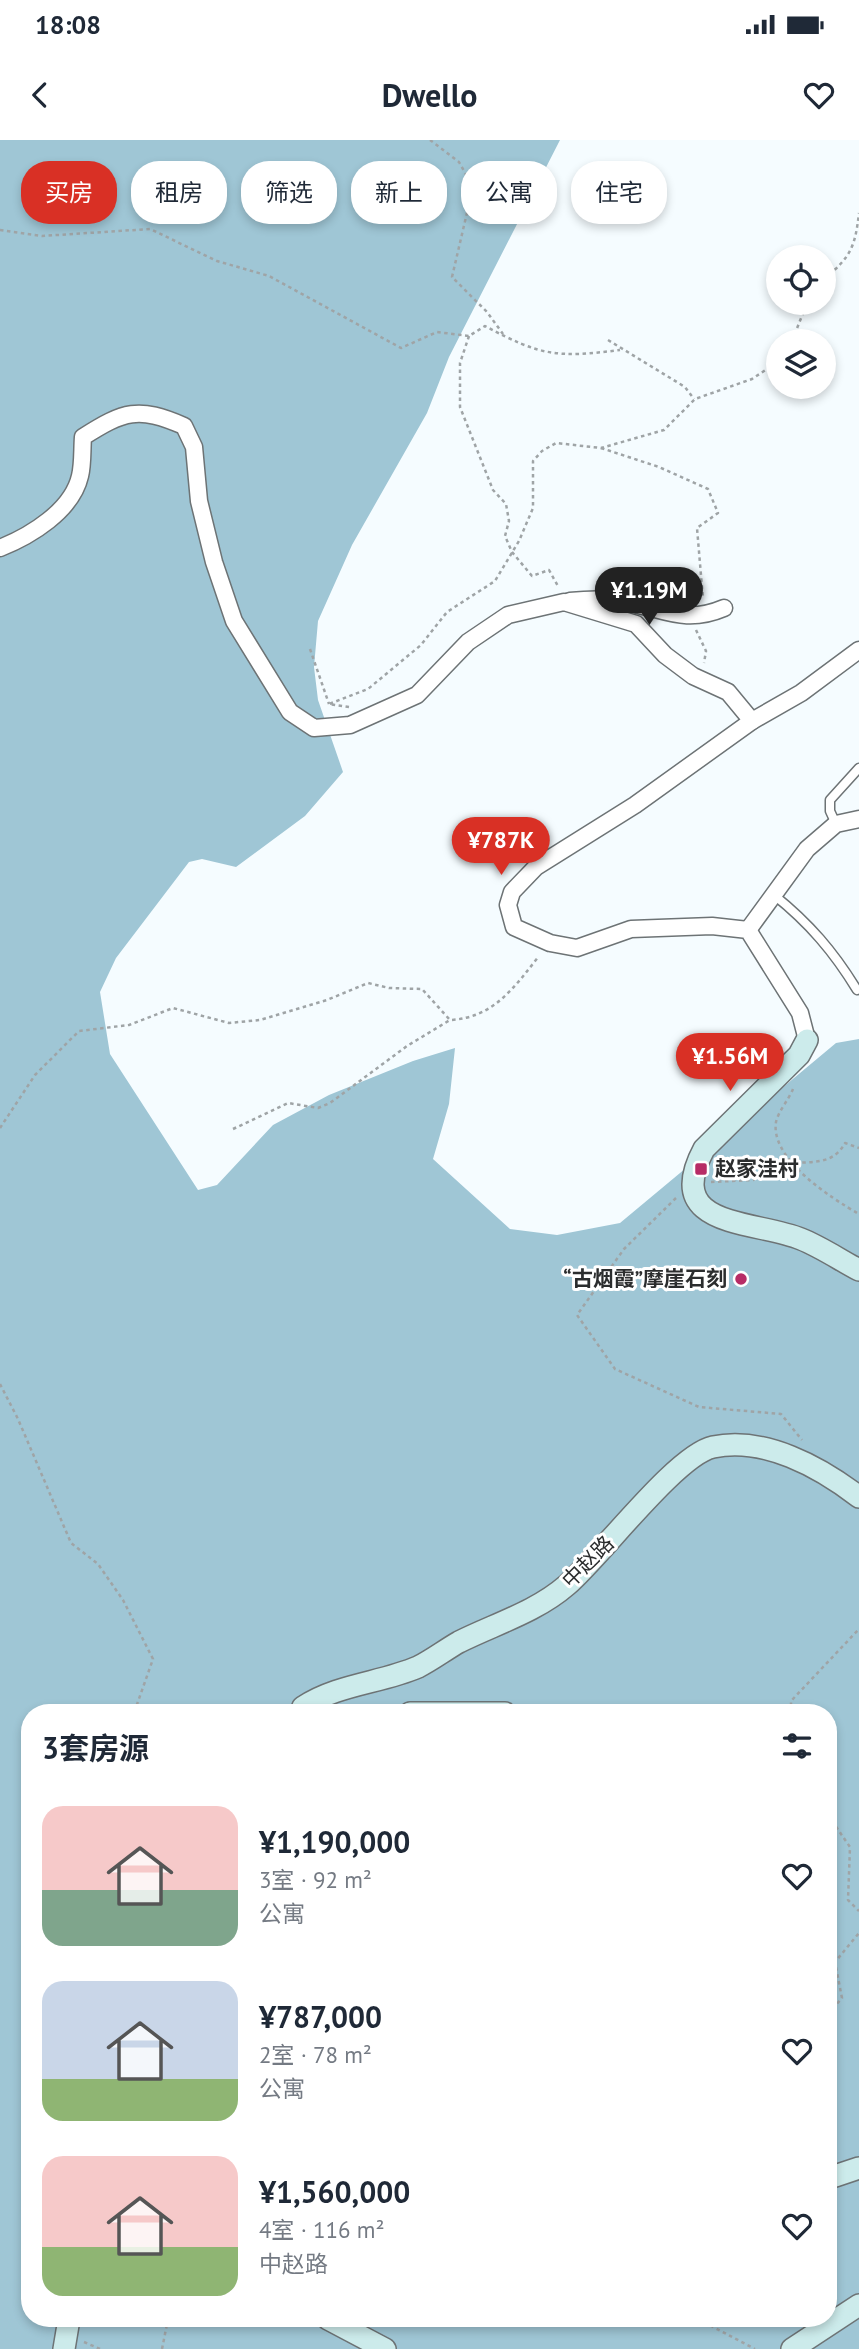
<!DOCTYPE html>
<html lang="zh">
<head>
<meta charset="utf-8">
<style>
  body { margin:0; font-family:"PT Sans","Noto Sans SC",sans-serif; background:#f6f6f7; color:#1f2937; height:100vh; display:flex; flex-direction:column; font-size:26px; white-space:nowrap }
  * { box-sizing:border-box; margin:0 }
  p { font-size:23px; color:#747a83 }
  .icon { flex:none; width:38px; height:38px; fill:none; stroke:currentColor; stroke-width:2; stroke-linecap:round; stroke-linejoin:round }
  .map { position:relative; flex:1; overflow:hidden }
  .panel { position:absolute; left:21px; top:1564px; width:816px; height:623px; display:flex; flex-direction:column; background:#fff; border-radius:28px; box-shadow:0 4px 10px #0003 }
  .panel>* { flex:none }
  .top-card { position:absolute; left:21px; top:21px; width:817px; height:63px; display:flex; gap:14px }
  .tools { position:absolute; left:766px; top:105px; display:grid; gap:14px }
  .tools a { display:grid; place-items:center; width:70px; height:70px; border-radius:50%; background:#fff; box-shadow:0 4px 10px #0003; font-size:35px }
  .price { position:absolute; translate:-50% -60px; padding:0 16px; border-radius:24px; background:#d93025; color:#fff; font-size:23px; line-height:46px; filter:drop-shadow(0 2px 4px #0008) }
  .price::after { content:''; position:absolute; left:50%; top:42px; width:21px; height:16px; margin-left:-10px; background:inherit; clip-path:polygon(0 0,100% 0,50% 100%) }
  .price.current { background:#222; color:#fff }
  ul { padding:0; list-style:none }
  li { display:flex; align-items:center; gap:21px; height:175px; padding:0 21px }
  li span { display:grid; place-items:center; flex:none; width:196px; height:140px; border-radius:21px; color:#555 }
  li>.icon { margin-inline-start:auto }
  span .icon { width:84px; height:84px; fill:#fffc; stroke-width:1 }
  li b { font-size:30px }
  h2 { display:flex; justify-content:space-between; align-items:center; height:84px; padding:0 21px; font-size:30px }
  .tag { padding:0 24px; border-radius:28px; background:#fff; box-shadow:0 4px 10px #0003; font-size:24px; line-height:63px }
  .tag.current { background:#d93025; color:#fff }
  .status { display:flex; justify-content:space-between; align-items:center; height:49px; padding:0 35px; background:#fff; direction:ltr }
  .status svg { height:19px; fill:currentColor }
  header { display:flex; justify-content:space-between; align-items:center; height:91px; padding:0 21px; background:#fff; font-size:32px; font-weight:700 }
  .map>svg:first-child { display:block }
</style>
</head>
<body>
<div class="status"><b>18:08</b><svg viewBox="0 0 49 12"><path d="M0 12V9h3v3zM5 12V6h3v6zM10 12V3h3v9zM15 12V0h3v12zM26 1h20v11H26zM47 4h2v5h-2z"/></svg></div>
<header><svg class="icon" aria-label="back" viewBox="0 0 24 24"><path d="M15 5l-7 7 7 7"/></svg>Dwello<svg class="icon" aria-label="heart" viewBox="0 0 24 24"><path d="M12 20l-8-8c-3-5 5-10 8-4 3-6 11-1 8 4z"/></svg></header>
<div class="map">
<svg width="859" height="2209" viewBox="0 0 859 2209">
  <rect width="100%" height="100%" fill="#f5fcff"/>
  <path fill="#9fc6d5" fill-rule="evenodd" d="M0 0H560L449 217 427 273 352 405 318 481 314 527 318 560 343 632 305 676 236 727 202 719 189 722 116 818 100 852 110 914 198 1050 217 1045 273 985 329 955 413 921 455 908 449 964 433 1019 510 1089 557 1095 620 1083 836 903 859 899V2209H0ZM30 1573H828V2179H30Z"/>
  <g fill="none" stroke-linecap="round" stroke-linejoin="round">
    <g stroke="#6d7375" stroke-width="11">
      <g id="lane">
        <path d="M836 684 830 671V660L859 628"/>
        <path d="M774 755C809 783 834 812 857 850"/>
      </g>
    </g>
    <g stroke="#6d7375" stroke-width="19">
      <g id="street">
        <path d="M0 408C30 396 72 371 80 336 83 324 82 309 83 297 124 271 138 266 184 286L194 307 199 361 214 422 234 481 290 572 314 588 350 585 417 555 468 502 508 475 564 462 636 484 665 515 693 536 728 552 752 581"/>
        <path d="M570 461C588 459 606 458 624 462 663 468 684 485 724 468"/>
        <path d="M748 790 807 709 836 684 859 679"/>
        <path d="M807 900 800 873 748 790 712 786 631 789 577 808 550 803 514 787 508 765 512 752 536 727 635 665 752 581 801 553 859 510"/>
      </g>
    </g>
    <g stroke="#6d7375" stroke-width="24">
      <g id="secondary">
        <path d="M807 900 799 915 704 1009C661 1089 755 1080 801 1099 821 1107 840 1120 859 1130"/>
        <path d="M304 1573 303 1567C338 1544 381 1543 418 1527 432 1520 445 1510 459 1502 495 1484 536 1472 567 1445 600 1417 676 1315 713 1307 764 1296 820 1327 859 1357"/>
        <path d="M410 1573H505"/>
        <path d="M828 2033 835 2036 859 2028"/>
        <path d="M328 2179 385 2209"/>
        <path d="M64 2209 69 2179"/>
        <path d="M792 2209 859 2165"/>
      </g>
    </g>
    <g stroke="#9fa4a6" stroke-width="2.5" stroke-dasharray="3.5 3.5" stroke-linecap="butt">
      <path d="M430 0 459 22 473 47 452 137 487 172 503 194"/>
      <path d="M0 90 42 96 150 89 217 121 269 136 401 208 437 192 469 196 485 186C541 216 557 218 620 210"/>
      <path d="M824 139C851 117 855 107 859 73"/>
      <path d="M469 196 460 223V267L493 350 506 364 509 381 505 396 512 412 532 436 549 430 559 448"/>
      <path d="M608 200 685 247 694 259"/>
      <path d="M792 201 807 163"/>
      <path d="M601 308 659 327 708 349 718 373 697 388 703 459"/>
      <path d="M696 490 706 511 704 523"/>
      <path d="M310 509 329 564"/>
      <path d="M349 567 329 564 368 549 421 505 447 472 495 441 519 401 533 368V321L542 311 556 303 601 308 664 290 695 259 752 239 779 221"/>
      <path d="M793 949C789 959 778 972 776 982 770 1019 831 1058 859 1074"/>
      <path d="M0 988 35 935 79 891 129 885 173 868 229 883 260 880 327 860 368 843 389 848 422 849 450 880C493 878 514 848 539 816"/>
      <path d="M233 989 288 963 318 968 330 963 407 906 450 880"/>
      <path d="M711 1042 753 1040 762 1034 771 1036 782 1025C805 1019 831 1029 845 1003L859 1008"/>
      <path d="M676 1058 624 1109 577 1175 615 1229 699 1267 781 1274 802 1300"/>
      <path d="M0 1244 18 1279 71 1403 98 1424 123 1460 153 1519 134 1573"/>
      <path d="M791 1573V1561L859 1489"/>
      <path d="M828 1675 850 1707 848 1760 859 1771"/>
      <path d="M828 1874 842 1858 835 1822 859 1793"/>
      <path d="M698 2179 755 2209"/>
      <path d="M84 2202 100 2209"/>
      <path d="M162 2209 168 2179"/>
    </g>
    <use href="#lane" stroke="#fff" stroke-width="8"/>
    <use href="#street" stroke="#fff" stroke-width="16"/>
    <use href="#secondary" stroke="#ccebeb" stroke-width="21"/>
  </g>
  <g fill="#b72c66" stroke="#fff" stroke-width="2.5">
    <rect x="694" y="1022" width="14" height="14" rx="3.5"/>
    <circle cx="741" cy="1139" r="7"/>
  </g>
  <g text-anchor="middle" stroke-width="6" stroke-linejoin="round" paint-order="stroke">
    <g font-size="21" font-weight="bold" fill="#2b2d2e" stroke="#fff" text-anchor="start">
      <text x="715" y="1036">赵家洼村</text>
      <text x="727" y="1146" text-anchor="end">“古烟霞”摩崖石刻</text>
    </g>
    <g font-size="21" fill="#2b2d2e" stroke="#fff">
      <text transform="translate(588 1422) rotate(-45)" y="7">中赵路</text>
    </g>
  </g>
</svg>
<div class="tools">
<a><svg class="icon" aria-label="locate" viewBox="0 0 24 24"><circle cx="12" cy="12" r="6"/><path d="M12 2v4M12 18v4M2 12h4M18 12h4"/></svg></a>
<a><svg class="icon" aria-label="layers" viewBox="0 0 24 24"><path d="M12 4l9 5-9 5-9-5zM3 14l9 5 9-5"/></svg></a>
</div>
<b class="price current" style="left:649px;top:487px">¥1.19M</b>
<b class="price" style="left:501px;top:737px">¥787K</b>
<b class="price" style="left:730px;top:953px">¥1.56M</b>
<div class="top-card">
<a class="tag current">买房</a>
<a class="tag">租房</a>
<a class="tag">筛选</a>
<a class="tag">新上</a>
<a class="tag">公寓</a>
<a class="tag">住宅</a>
</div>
<section class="panel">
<h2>3套房源<svg class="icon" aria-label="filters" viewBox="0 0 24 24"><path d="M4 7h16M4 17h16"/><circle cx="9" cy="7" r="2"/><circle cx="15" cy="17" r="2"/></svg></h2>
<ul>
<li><span style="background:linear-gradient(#f6c9c9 60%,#7fa58c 0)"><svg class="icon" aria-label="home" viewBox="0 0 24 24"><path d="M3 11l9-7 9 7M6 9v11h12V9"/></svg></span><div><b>¥1,190,000</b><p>3室 · 92 m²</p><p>公寓</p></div><svg class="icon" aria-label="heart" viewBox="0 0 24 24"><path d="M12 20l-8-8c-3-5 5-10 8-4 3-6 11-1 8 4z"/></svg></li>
<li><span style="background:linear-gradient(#c9d6e8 70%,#8fb573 0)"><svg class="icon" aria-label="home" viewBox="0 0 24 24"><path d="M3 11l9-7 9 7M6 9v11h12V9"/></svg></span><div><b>¥787,000</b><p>2室 · 78 m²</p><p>公寓</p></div><svg class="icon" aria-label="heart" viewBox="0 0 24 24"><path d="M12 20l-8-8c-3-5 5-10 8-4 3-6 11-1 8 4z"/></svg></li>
<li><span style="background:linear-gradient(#f6c9c9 65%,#8fb573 0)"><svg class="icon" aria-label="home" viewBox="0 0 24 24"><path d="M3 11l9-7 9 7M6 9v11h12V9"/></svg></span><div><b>¥1,560,000</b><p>4室 · 116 m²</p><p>中赵路</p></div><svg class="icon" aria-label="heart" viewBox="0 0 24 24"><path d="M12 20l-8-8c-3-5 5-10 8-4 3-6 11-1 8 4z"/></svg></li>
</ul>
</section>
</div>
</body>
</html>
